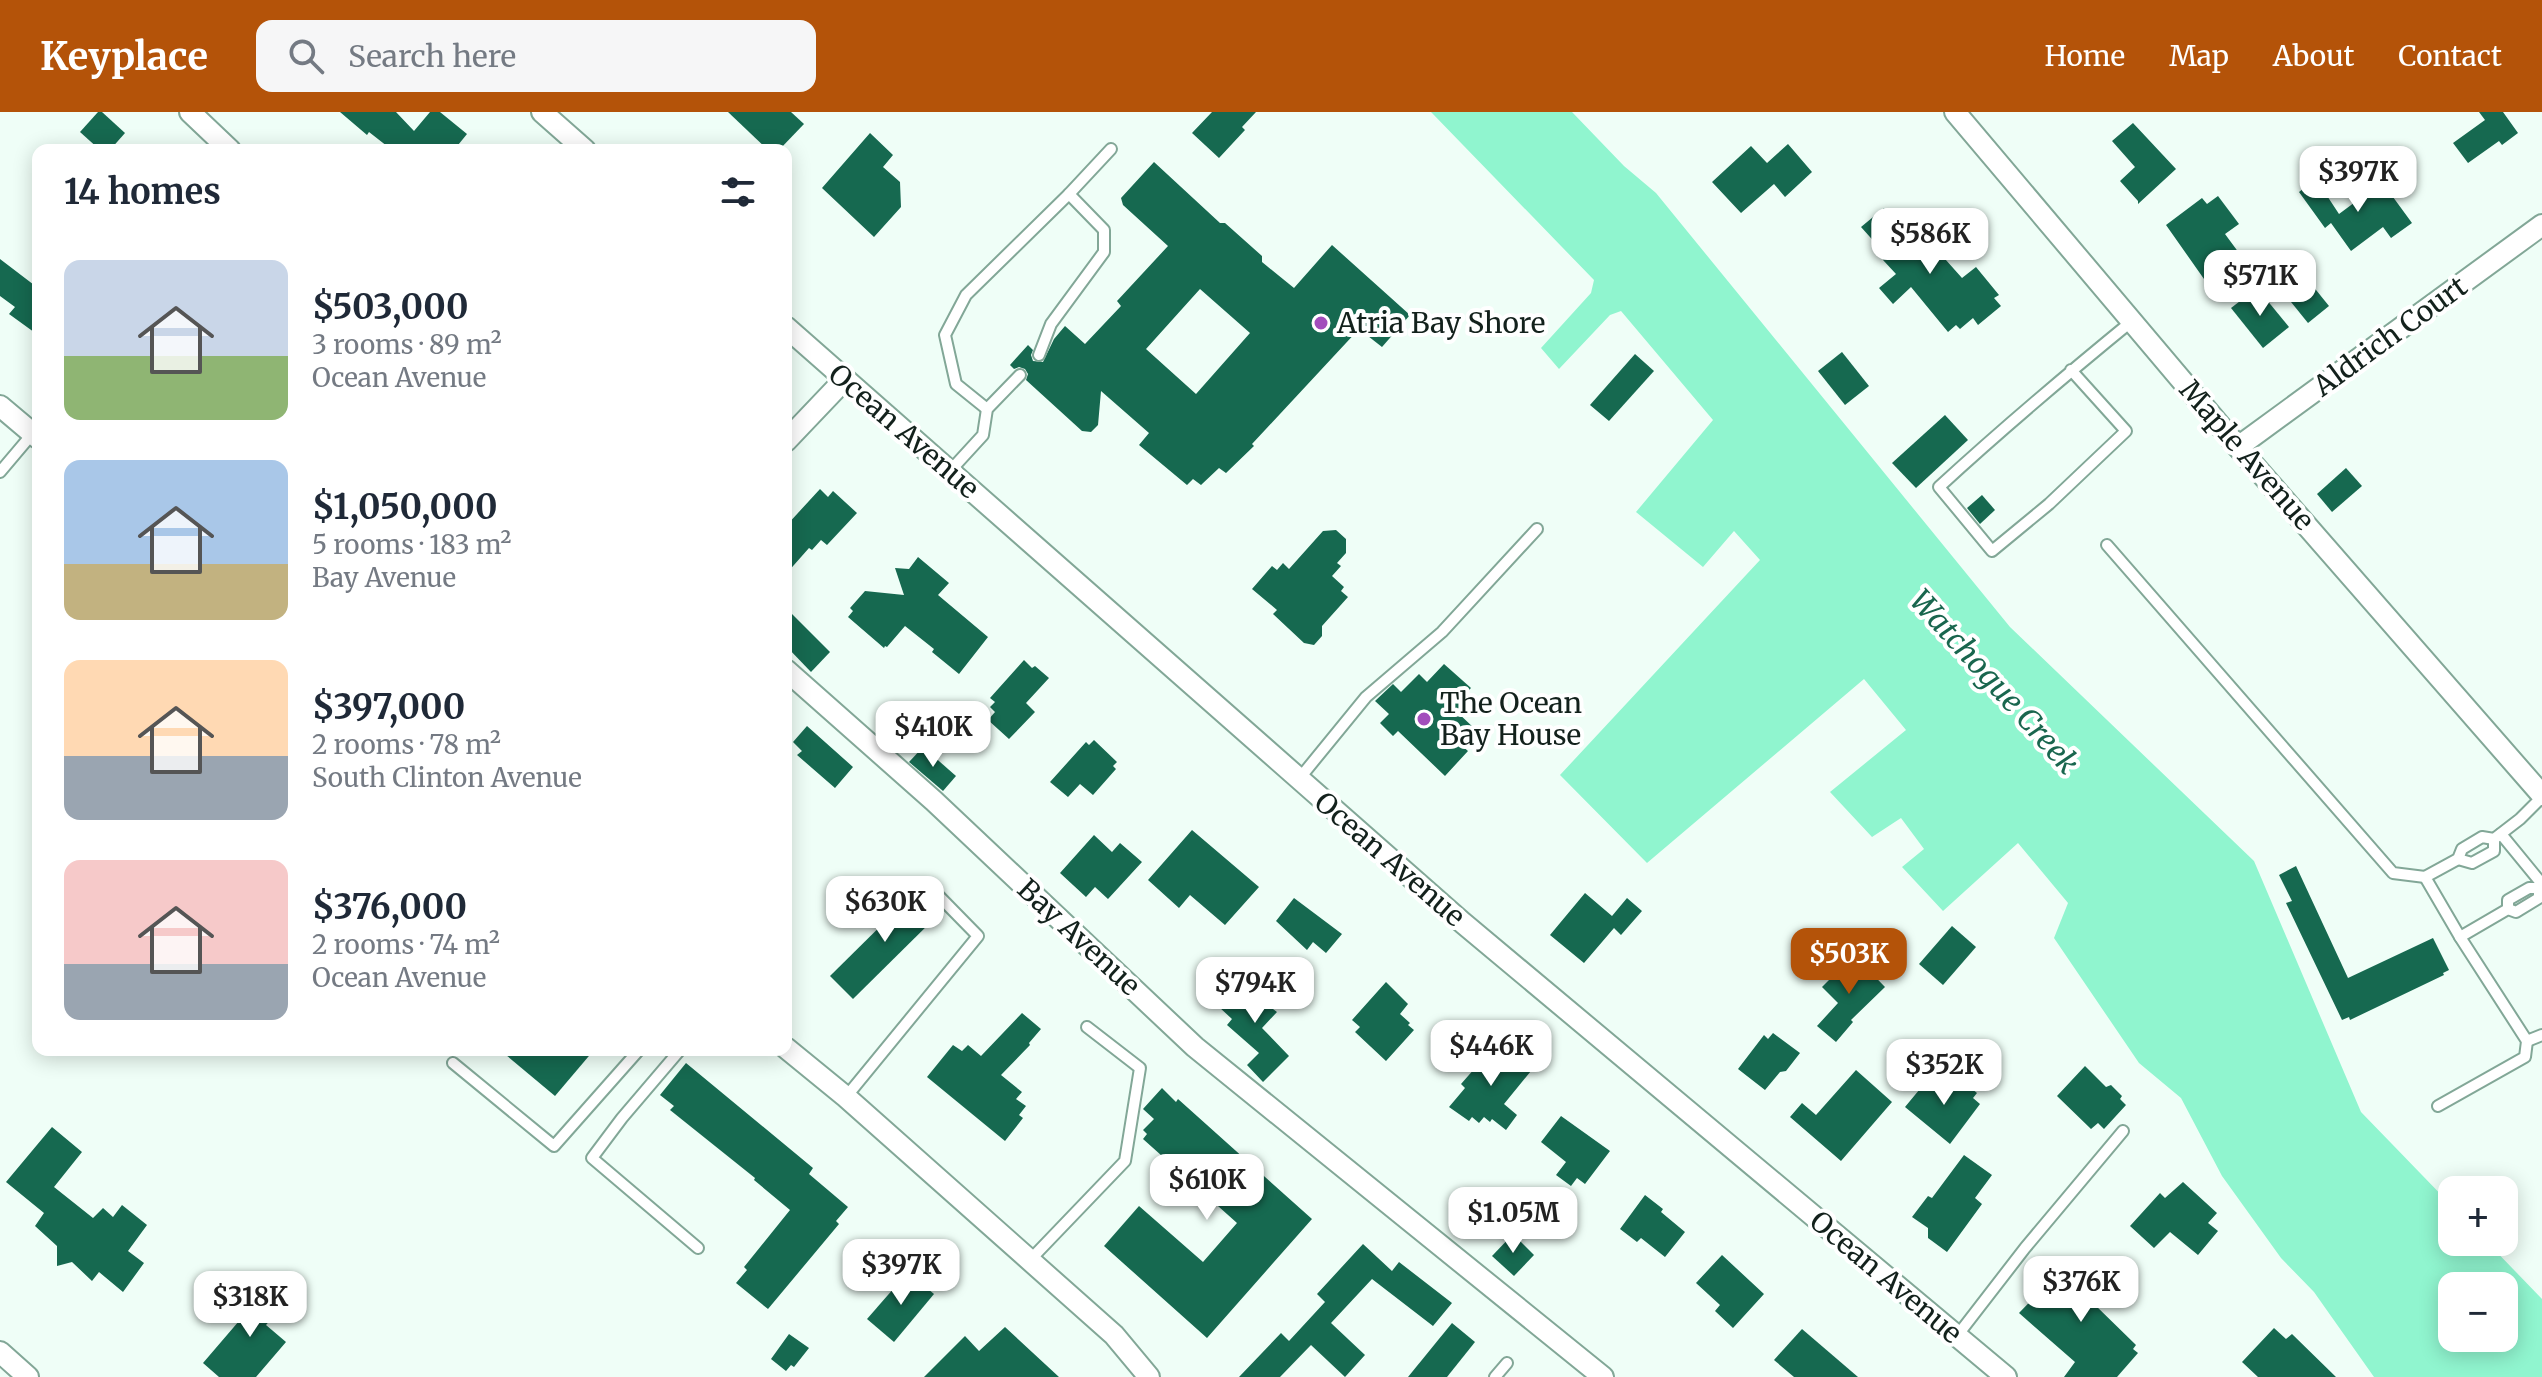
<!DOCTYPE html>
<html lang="en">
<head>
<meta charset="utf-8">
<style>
  body { margin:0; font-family:Merriweather,serif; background:#f6f6f7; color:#1f2937; height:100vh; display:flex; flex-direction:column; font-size:30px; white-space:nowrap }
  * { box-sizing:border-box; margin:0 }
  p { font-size:26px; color:#747a83 }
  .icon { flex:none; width:44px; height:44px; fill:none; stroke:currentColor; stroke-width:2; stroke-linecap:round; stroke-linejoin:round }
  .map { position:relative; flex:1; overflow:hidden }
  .panel { position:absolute; left:32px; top:32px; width:760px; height:912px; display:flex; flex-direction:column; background:#fff; border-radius:16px; box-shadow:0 4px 20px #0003 }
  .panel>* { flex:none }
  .fabs { position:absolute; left:2438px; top:1064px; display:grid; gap:16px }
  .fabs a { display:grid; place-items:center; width:80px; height:80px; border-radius:16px; background:#fff; box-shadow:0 4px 20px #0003; font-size:40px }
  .price { position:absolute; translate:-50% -68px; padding:0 18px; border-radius:16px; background:#fff; color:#222; font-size:26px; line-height:52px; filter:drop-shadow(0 2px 4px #0008) }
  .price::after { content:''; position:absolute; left:50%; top:48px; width:24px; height:18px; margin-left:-12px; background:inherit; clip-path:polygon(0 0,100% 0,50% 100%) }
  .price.current { background:#b45309; color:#fff }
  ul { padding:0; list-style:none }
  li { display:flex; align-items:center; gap:24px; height:200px; padding:0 32px }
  li span { display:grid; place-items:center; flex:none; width:224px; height:160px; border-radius:16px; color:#555 }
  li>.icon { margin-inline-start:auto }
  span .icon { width:96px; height:96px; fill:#fffc; stroke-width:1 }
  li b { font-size:34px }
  h2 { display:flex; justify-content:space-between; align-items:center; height:96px; padding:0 32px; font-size:34px }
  header { display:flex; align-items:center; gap:48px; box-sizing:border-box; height:112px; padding:0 40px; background:#b45309; color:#fff }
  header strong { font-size:38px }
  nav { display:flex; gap:44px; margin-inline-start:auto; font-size:28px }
  .search { width:560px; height:72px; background:#f6f6f7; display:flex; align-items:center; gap:20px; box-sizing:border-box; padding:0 28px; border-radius:16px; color:#747a83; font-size:30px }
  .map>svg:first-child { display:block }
</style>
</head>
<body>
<header>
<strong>Keyplace</strong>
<div class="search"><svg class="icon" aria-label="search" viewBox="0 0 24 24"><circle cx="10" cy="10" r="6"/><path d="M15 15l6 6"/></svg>Search here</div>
<nav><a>Home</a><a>Map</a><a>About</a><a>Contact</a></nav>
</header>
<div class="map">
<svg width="2542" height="1265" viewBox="0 0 2542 1265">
  <rect width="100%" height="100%" fill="#effef7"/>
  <path fill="#90f5cf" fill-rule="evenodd" d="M1431 0H1572L1624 54 1656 81 2010 515 2254 749 2361 1000 2452 1094V1130H2487L2542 1187V1265H2374L2314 1180 2281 1146 2222 1064 2181 986 2139 951 2054 826 2068 791 2018 731 1943 799 1902 755 1924 737 1901 706 1872 725 1830 680 1906 618 1864 567 1647 751 1560 663 1760 448 1734 419 1703 455 1636 400 1713 308 1621 199 1610 203 1559 257 1541 236 1591 181 1594 168ZM2452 1174H2504V1226H2452Z"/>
  <g fill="#166950" fill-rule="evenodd">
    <path d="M98 0H102L125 21 110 38H100L80 20Z"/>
    <path d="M340 0H396L414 19 430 0H440L467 22 454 38H392L369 20 367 23Z"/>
    <path d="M728 0H791L804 12 779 38H768Z"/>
    <path d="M1212 0H1256L1242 15 1245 18 1219 46 1192 21Z"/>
    <path d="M2479 0H2503L2518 21 2502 33 2499 29 2468 51 2453 31 2485 8Z"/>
    <path d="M2133 11 2176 57 2138 92V89L2120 69 2135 55 2112 29Z"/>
    <path d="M870 21 893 43 883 55 900 70 901 95 874 125 822 76Z"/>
    <path d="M1788 32 1812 60 1785 85 1774 72 1741 101 1712 70 1751 34 1767 51Z"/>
    <path d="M1154 50 1220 111H1225L1262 144V150L1294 176 1332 133 1410 203 1382 235 1359 217 1252 332 1254 334 1226 361 1219 356 1201 373 1193 367 1187 373 1139 333 1149 321 1101 279 1098 313 1091 320 1082 319 1026 268 1028 262 1025 257 1019 255 1014 257 1010 253 1028 233 1033 238 1031 243 1033 249 1043 250 1054 227 1065 214 1085 232 1121 194 1117 189 1168 134 1123 93 1121 86ZM1200 177 1250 221 1196 282 1146 237Z"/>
    <path d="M2316 67 2339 102 2382 70 2412 111 2391 126 2383 115 2351 139 2331 111 2325 116 2299 80Z"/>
    <path d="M2218 84 2239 112 2225 122 2239 141 2204 167 2166 113 2202 86 2207 92Z"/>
    <path d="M1884 96 1922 135 1929 129 1962 166 1976 155 1999 183 1994 186 2001 194 1978 213 1973 206 1960 217 1956 213 1948 220 1911 175 1893 192 1879 176 1896 162 1883 148 1887 144 1861 115Z"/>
    <path d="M0 147 38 176V223L9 202 15 195 0 184Z"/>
    <path d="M2312 173 2329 194 2308 211 2291 190Z"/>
    <path d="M2257 176 2289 215 2263 236 2231 196Z"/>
    <path d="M1842 240 1869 274 1845 293 1818 259Z"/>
    <path d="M1635 242 1654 259 1609 309 1590 293Z"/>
    <path d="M1945 303 1968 328 1916 376 1892 351Z"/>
    <path d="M2346 356 2362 374 2332 400 2317 382Z"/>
    <path d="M820 377 828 385 833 379 857 401 827 433 821 428 812 438 809 436 786 462V414Z"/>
    <path d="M1982 383 1995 398 1980 412 1967 396Z"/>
    <path d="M1336 418 1346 427V441L1337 451 1341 454 1332 464 1344 475 1341 479 1348 485 1322 514V524L1314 533 1304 531 1273 502 1277 498 1252 477 1272 454 1277 458 1283 451 1289 457 1323 419Z"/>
    <path d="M918 445 949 471 938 483 988 525 959 562 932 540 934 537 905 514 887 535 885 534 884 536 848 505 853 499 850 496 865 479 904 483 895 456 909 457Z"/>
    <path d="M786 496 830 540 811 560 786 534Z"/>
    <path d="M1024 548 1032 556 1035 554 1049 566 1026 591 1035 600 1009 627 988 608 995 600 990 595 995 590 990 586Z"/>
    <path d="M1444 552 1471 576 1467 580 1471 584 1456 599 1475 617 1461 633 1468 639 1445 664 1398 619 1393 624 1380 611 1389 602 1375 589 1393 572 1401 580 1419 562 1427 570Z"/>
    <path d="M807 614 853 655 835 676 797 643 802 639 793 630Z"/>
    <path d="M1094 628 1117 650 1113 654 1116 657 1093 683 1080 672 1068 685 1050 670 1086 630 1089 633Z"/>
    <path d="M923 635 956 664 943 679 909 650Z"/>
    <path d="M1192 718 1259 775 1225 813 1190 783 1179 796 1148 768Z"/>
    <path d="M1094 723 1112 740 1120 731 1142 750 1108 787 1095 775 1086 785 1060 761Z"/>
    <path d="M2296 754 2348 866 2433 826 2449 858 2443 861 2444 863 2350 908 2349 905 2342 908 2286 791 2292 789 2279 763Z"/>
    <path d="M917 778 940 801 853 887 830 864Z"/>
    <path d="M1585 781 1612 804 1627 786 1642 799 1621 823 1614 816 1584 851 1550 823Z"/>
    <path d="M1294 786 1342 822 1326 841 1313 830 1307 838 1276 809Z"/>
    <path d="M1952 814 1976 835 1943 873 1919 852Z"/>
    <path d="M1854 843 1885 875 1851 908 1853 910 1836 930 1817 914 1838 891 1822 875Z"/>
    <path d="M1248 863 1275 888 1269 894 1277 900 1262 916 1289 944 1263 970 1247 953 1259 941 1227 913 1232 907 1219 895Z"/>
    <path d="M1386 870 1408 892 1400 902 1410 911 1408 913 1414 918 1386 949 1355 920 1360 915 1352 908Z"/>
    <path d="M1022 901 1041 917 1029 931 1030 933 1001 963 1022 980 1016 987 1026 994 1019 1003 1023 1006 1005 1029 927 965 953 933 962 939 968 933 981 944Z"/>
    <path d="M1773 921 1800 941 1786 959 1780 960 1765 978 1738 957 1764 923 1768 927Z"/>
    <path d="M1497 931 1531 959 1504 992 1517 1003 1506 1018 1492 1007 1490 1010 1484 1005 1479 1011 1472 1005 1469 1009 1449 995 1465 976 1461 972Z"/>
    <path d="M500 938H594L555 984Z"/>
    <path d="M686 951 813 1056 809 1062 848 1095 836 1109 839 1112 768 1197 736 1171 747 1158 744 1155 790 1098 754 1068 755 1066 670 998 674 994 660 983Z"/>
    <path d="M2085 954 2106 975 2111 973 2122 984 2120 987 2126 993 2104 1017 2098 1011 2091 1017 2057 984Z"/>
    <path d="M1856 958 1892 990 1841 1049 1790 1005 1802 991 1816 1003Z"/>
    <path d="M1957 965 1977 981 1973 986 1980 992 1950 1032 1905 995 1929 966 1943 978 1947 973 1950 975Z"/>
    <path d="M1162 976 1176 990 1178 987 1312 1107 1207 1226 1104 1134 1139 1094 1203 1150 1237 1111 1143 1027 1147 1022 1143 1018 1154 1007 1143 997Z"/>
    <path d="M1561 1004 1610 1039 1585 1072 1577 1066 1571 1074 1556 1063 1566 1050 1541 1030Z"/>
    <path d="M52 1015 82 1040 54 1075 93 1106 103 1096 113 1105 122 1093 147 1113 128 1139 144 1151 123 1180 99 1160 92 1169 72 1150 57 1154V1134L35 1114 44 1101 6 1070Z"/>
    <path d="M1964 1043 1992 1063 1975 1086 1982 1092 1947 1140 1928 1126V1116L1912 1105 1928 1084 1932 1086Z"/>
    <path d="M2183 1070 2217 1101 2208 1111 2218 1119 2198 1143 2170 1120 2154 1136 2130 1114 2160 1081 2165 1086Z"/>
    <path d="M1645 1083 1663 1097 1661 1100 1685 1120 1665 1145 1641 1126 1637 1130 1620 1117Z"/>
    <path d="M1513 1122 1534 1143 1514 1164 1492 1144Z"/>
    <path d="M1363 1132 1392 1159 1399 1150 1452 1191 1433 1214 1372 1167 1331 1211 1365 1243 1345 1265 1311 1233 1280 1265H1239L1281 1221 1289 1229 1325 1190 1317 1182Z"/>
    <path d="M1722 1143 1764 1182 1733 1216 1715 1199 1720 1193 1696 1171Z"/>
    <path d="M2080 1147 2109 1173 2093 1191 2136 1233 2133 1237 2138 1241 2117 1265H2064L2075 1250 2019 1201 2056 1163 2059 1166 2072 1151 2075 1154Z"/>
    <path d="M908 1160 934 1182 894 1230 867 1207Z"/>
    <path d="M267 1170 288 1188 266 1213 286 1230 256 1265H219L203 1251 245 1202 242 1200Z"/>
    <path d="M1452 1211 1475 1230 1447 1265H1408Z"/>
    <path d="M1005 1215 1059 1265H924L965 1224 979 1239Z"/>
    <path d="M2274 1216 2286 1227 2292 1222 2336 1265H2258L2242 1250Z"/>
    <path d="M1802 1217 1858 1265H1794L1774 1248Z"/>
    <path d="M789 1222 809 1236 794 1255 791 1253 786 1259 771 1247Z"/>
  </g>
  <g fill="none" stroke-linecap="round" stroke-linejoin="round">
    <g stroke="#82a797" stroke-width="14">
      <g id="service">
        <path d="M1069 82 1111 37"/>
        <path d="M2071 258 2126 319 2049 392 1992 439 1939 375C2002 317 2066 263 2132 209"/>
        <path d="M987 297 956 272 945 223 966 183 1069 82 1104 118V140L1051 212 1039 243"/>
        <path d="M950 359 983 323 987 297 1020 263"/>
        <path d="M0 360 33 321"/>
        <path d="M2107 433 2393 761 2425 765"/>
        <path d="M1299 667 1366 585 1442 520 1537 417"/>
        <path d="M2501 722 2542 772"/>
        <path d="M2458 747 2472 751 2494 739V727"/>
        <path d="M2539 776V786L2516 800 2508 797 2460 825 2425 765 2458 747 2462 737 2482 725 2494 727 2520 707 2542 685"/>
        <path d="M2508 797V788L2529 776H2539L2542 773"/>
        <path d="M2527 929 2542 923"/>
        <path d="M680 938 622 1006 592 1046 698 1136"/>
        <path d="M453 951 554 1034 639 938"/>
        <path d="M846 985 978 824 929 774"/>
        <path d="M2438 994 2525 945 2527 929 2460 825"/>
        <path d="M1031 1147 1125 1049 1140 956 1087 915"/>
        <path d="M1957 1224 2025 1136 2123 1019"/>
        <path d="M1495 1265 1507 1251"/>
      </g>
    </g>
    <g stroke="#82a797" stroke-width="24">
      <g id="minor">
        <path d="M190 0 230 38"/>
        <path d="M542 0 585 38"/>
        <path d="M1955 0 2238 335 2542 683"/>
        <path d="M786 215 1463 811 2006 1265"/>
        <path d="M0 294 38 326"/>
        <path d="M786 329 845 267"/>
        <path d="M2238 335 2542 113"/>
        <path d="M786 558 934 689 1195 935 1603 1265"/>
        <path d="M786 936 846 985 1114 1223 1149 1265"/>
        <path d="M0 1240 28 1265"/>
      </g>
    </g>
    <use href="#service" stroke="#fff" stroke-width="10"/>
    <use href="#minor" stroke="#fff" stroke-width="20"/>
  </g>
  <g fill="#a24dbc" stroke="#fff" stroke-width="3">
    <circle cx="1321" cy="211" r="8"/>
    <circle cx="1424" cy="607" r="8"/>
  </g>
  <g text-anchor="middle" stroke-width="8" stroke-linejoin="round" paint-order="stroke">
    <g font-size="28" fill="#13211c" stroke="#fff" text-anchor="start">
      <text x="1337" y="221">Atria Bay Shore</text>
      <text x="1440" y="601">The Ocean<tspan x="1440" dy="32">Bay House</tspan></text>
    </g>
    <g font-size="28" fill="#13211c" stroke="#fff">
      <text transform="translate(2390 224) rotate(-36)" y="10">Aldrich Court</text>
      <text transform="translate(904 319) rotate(41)" y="10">Ocean Avenue</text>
      <text transform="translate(2247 343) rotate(49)" y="10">Maple Avenue</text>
      <text transform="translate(1390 747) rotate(41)" y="10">Ocean Avenue</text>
      <text transform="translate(1079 825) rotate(43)" y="10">Bay Avenue</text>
      <text transform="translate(1886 1165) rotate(40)" y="10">Ocean Avenue</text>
    </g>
    <g font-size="30" font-style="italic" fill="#19664e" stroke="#fff">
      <text transform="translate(1994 570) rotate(48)" y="10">Watchogue Creek</text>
    </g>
  </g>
</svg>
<div class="fabs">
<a>+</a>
<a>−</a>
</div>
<b class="price" style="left:2358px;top:102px">$397K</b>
<b class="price" style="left:1930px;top:164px">$586K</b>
<b class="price" style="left:2260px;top:206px">$571K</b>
<b class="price" style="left:933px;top:657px">$410K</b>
<b class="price" style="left:885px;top:832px">$630K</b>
<b class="price current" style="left:1849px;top:884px">$503K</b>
<b class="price" style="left:1255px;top:913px">$794K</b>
<b class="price" style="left:1491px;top:976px">$446K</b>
<b class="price" style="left:1944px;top:995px">$352K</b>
<b class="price" style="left:1207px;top:1110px">$610K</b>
<b class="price" style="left:1513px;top:1143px">$1.05M</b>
<b class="price" style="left:901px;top:1195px">$397K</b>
<b class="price" style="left:2081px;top:1212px">$376K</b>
<b class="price" style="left:250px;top:1227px">$318K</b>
<section class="panel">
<h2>14 homes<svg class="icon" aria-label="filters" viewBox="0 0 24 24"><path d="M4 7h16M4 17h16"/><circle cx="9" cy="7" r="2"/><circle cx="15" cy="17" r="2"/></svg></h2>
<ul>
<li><span style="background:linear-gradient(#c9d6e8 60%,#8fb573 0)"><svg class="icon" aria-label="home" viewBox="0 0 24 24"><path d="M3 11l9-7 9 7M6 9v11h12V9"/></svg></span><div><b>$503,000</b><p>3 rooms · 89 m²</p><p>Ocean Avenue</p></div></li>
<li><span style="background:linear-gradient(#a9c7e8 65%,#c2b280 0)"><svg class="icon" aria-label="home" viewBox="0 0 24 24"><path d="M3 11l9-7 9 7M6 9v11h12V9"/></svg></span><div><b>$1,050,000</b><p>5 rooms · 183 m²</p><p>Bay Avenue</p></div></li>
<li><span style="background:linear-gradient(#ffd9b3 60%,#9aa5b1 0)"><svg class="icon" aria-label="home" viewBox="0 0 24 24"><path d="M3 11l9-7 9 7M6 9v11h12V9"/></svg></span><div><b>$397,000</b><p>2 rooms · 78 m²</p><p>South Clinton Avenue</p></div></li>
<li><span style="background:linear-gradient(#f6c9c9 65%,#9aa5b1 0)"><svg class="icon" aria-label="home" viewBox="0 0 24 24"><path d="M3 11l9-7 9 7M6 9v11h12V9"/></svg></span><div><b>$376,000</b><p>2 rooms · 74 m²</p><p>Ocean Avenue</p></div></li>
</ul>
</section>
</div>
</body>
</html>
